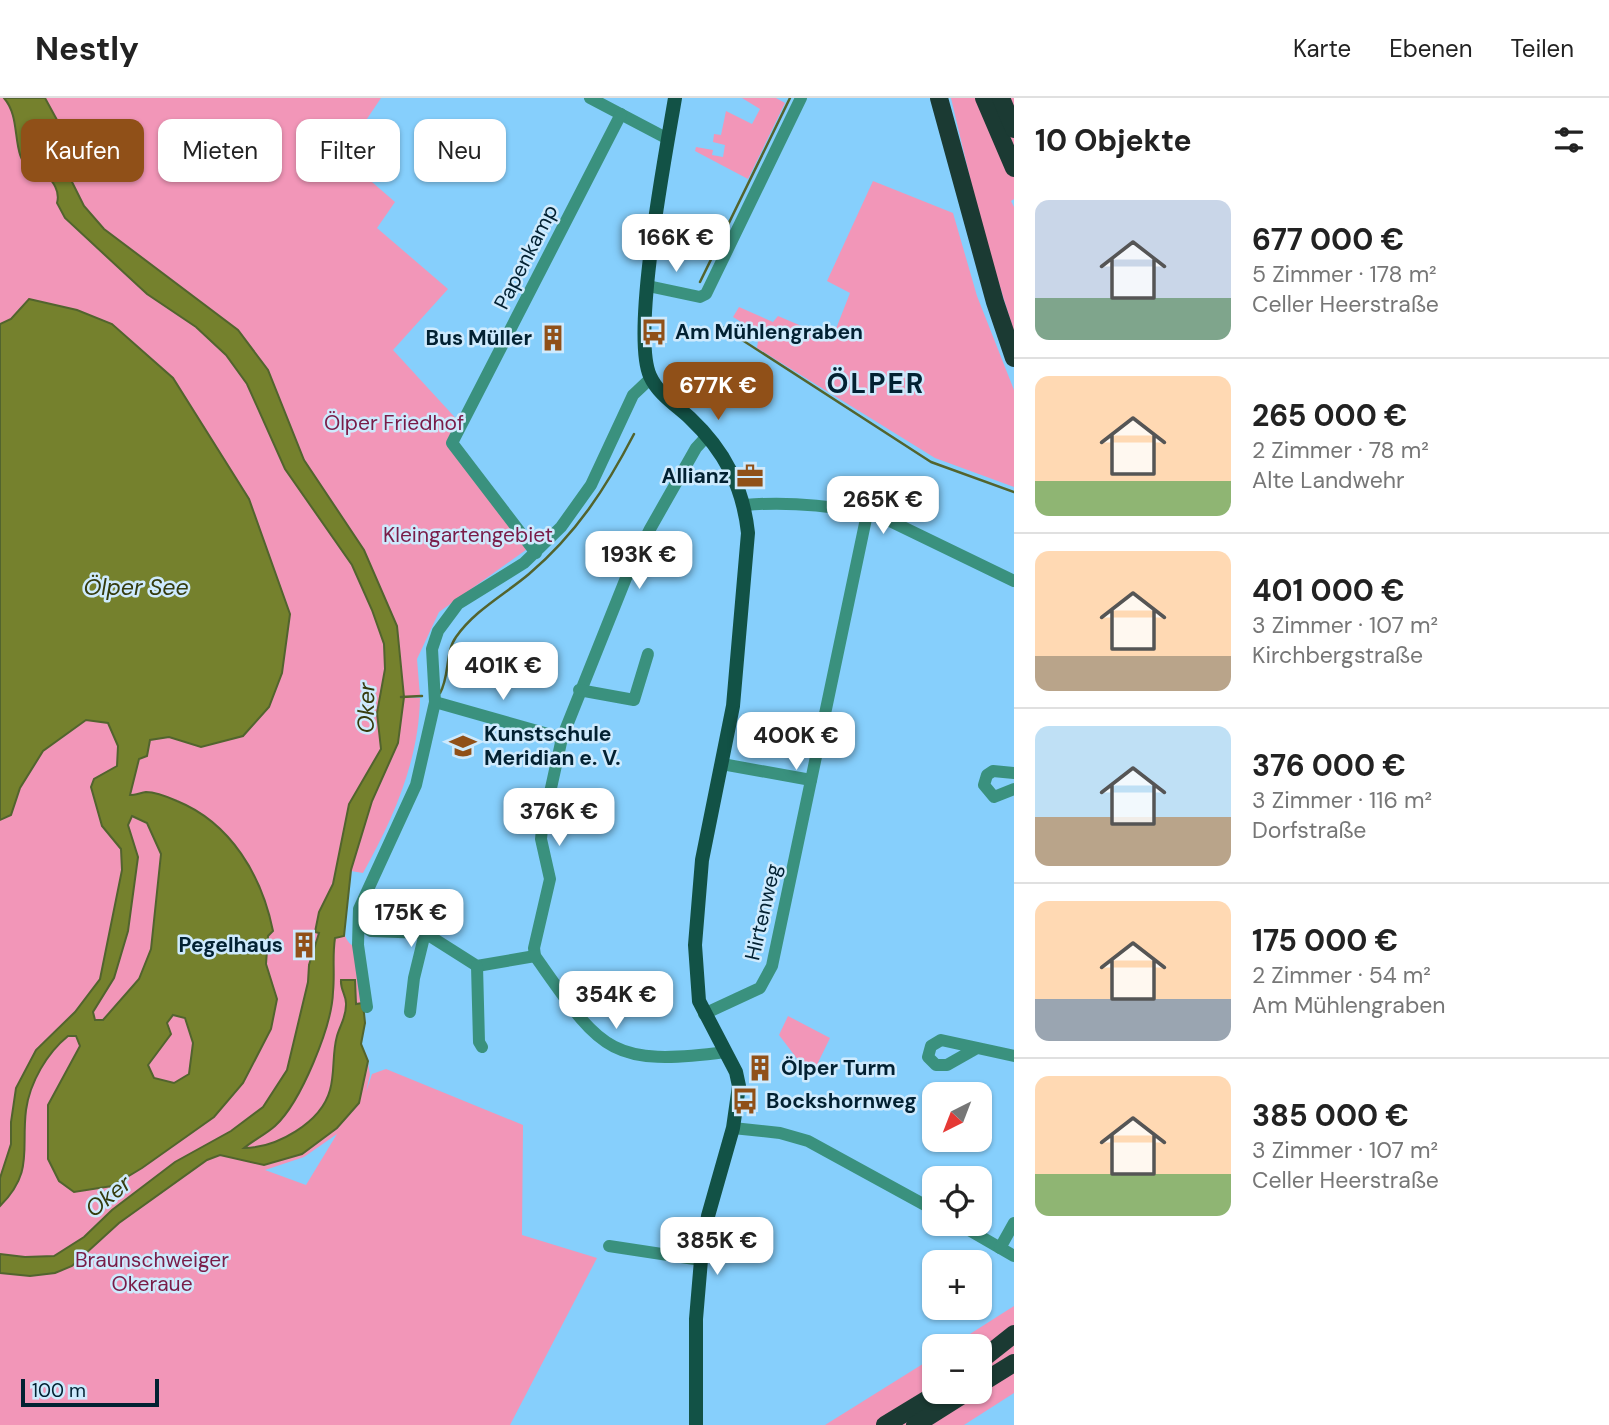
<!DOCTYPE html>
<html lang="de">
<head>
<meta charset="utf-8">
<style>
  body { margin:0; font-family:"DM Sans",sans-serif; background:#f2f2f2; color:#222; height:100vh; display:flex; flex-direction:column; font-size:26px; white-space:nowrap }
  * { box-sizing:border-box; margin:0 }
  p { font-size:23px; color:#767676 }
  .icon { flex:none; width:38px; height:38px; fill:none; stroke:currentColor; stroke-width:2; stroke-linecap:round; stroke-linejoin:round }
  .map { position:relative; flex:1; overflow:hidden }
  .panel { display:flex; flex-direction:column; background:#fff; width:595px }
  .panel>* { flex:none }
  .top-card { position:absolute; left:21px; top:21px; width:665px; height:63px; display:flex; gap:14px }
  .needle { width:46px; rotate:222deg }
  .tools { position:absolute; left:922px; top:984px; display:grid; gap:14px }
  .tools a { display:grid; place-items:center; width:70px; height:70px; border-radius:14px; background:#fff; box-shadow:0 2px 5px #0004; font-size:35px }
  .scale { position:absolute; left:21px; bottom:18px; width:138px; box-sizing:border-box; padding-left:7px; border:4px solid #022132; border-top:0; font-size:19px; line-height:24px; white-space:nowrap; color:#022132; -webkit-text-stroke:5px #ceeafd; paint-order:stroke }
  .price { position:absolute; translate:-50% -60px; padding:0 16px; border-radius:14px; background:#fff; color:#222; font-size:23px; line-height:46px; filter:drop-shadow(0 2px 4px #0008) }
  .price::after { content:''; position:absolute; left:50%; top:42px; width:21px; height:16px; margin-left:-10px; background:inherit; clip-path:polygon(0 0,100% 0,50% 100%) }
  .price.on { background:#905018; color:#fff }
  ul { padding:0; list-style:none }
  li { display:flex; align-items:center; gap:21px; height:175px; padding:0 21px }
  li+li { border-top:2px solid #e0e0e0 }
  li span { display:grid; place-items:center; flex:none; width:196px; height:140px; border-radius:14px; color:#555 }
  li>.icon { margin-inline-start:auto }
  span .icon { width:84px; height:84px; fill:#fffc; stroke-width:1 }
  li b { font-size:30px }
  h2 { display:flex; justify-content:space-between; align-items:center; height:84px; padding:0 21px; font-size:30px }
  .pill { padding:0 24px; border-radius:14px; background:#fff; box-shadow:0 2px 5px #0004; font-size:24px; line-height:63px }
  .pill.on { background:#905018; color:#fff }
  header { display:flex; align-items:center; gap:42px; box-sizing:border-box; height:98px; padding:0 35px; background:#fff; border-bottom:2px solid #e0e0e0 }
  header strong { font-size:33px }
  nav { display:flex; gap:38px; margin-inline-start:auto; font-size:24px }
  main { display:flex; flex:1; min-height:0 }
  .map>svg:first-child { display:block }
</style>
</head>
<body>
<header>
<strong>Nestly</strong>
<nav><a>Karte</a><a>Ebenen</a><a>Teilen</a></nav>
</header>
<main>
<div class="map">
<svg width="1014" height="1327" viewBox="0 0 1014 1327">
  <rect width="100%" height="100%" fill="#86cffc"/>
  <g fill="#f296b8" fill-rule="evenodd">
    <path d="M0 0H381L342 58 395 104 377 130 448 191 393 252 461 326 451 345 530 449 439 514 417 561 420 598 404 599 420 600C419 663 393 721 363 775L351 773C351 795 331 837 355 849L365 925 361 946 367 958 370 977 366 994 372 976 386 971 523 1027 522 1137 597 1160 510 1327H0V722L11 717 20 690 43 653 86 622 109 625 147 657 150 642 169 639 201 649 20 210 11 221 0 226ZM337 1036 306 1087 265 1072 304 1059Z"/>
    <path d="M742 0H776L785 5 748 81 695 53 696 49 713 52 712 57 723 59 725 47 713 44 714 36 721 37 726 13 752 26 760 11Z"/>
    <path d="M951 0H1014V101L1011 103 1014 109V234L982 131Z"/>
    <path d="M873 83 953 115 977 198 1014 292V389L935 360 757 250 759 235 733 219 739 209 773 224 778 218 832 241 850 195 827 183Z"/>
    <path d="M788 918 830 940 811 979 779 937Z"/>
    <path d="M1014 1208V1295L964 1327H825L934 1259V1293H980V1248H951Z"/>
  </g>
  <g fill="#75812d" stroke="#52642e" stroke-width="2" fill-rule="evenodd">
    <path d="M4 0H45L62 31 67 74 84 108 104 131 238 232 268 272 304 362 364 452 397 528 404 599 398 645 372 703 351 772 344 838 335 840C332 860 335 874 333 894 332 928 301 1004 275 1028 266 1036 254 1042 244 1050 276 1050 321 1025 330 992 335 975 332 955 337 938 340 927 346 920 346 907 347 898 340 892 341 882H355L356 906 363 905 365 925 361 946 368 963 359 1005 337 1030 302 1056 264 1067 220 1057 207 1062 119 1125 72 1168 55 1175 30 1178 0 1175V1156L25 1159 54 1158 84 1139 112 1112 175 1064 231 1033 263 1009 287 972 308 884 309 867 319 835 315 834 319 814 333 786 349 706 381 651 377 615 385 571 384 546 372 512 352 467 285 371 247 286 226 257 196 229 147 196 65 120 57 105C61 91 50 81 42 71L32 75C9 56 23 22 4 0Z"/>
    <path d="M29 201 77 212 112 226 173 280 249 401 290 516 282 575 269 609 243 638 201 649 169 639 150 642 147 658 139 661 130 697C135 697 140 695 146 694 156 694 168 699 177 703 231 725 262 778 273 833L268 838 266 866 277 901 271 931 243 985 214 1019 142 1070 112 1088 74 1094 59 1083 48 1061V1007L80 948 76 938H68C47 955 30 984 26 1012 21 1052 34 1074 0 1108V1080L11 1046V1024L16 990 36 952 75 914 100 881 122 772 121 751 102 728 91 689 94 681 117 668 118 648 108 625 86 622 43 653 20 690 11 717 0 722V226L11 221ZM132 718 147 725 161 756 151 851 139 881 103 922H95L93 914 114 880 128 833 138 759 128 727ZM173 917 185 920 193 945 189 976 174 985 154 980 148 967 171 936 167 925Z"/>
  </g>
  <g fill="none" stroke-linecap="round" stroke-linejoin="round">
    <g stroke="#52642e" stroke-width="2.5">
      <path d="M700 184 790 0"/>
      <path d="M722 229 931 364 1014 394"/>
      <path d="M440 595C450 578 445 554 456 539 475 512 504 497 529 476 576 436 606 390 634 336"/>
      <path d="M401 599 422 598"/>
    </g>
    <g stroke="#3a917e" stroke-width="12">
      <path d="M590 0 668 41"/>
      <path d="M648 188 700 199 706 196 801 0"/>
      <path d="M707 338 696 350 650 431 626 480 562 640 542 731 541 741 550 781 534 850 535 858C600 950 607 970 725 954"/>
      <path d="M745 407C790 403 843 408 886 421L1014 483"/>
      <path d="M536 455 452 345 621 16"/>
      <path d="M579 592 634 602 648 556"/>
      <path d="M435 604 562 640"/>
      <path d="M722 666 811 682"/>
      <path d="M1014 675 993 673 987 677 984 687 994 699 1014 691"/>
      <path d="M360 826 371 833 425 835 477 868 535 858"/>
      <path d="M477 868 479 944 482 949"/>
      <path d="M367 909 358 847 359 811 416 687 435 604 432 551 438 533 458 506 524 465 561 429 591 387 633 297 651 280"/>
      <path d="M410 914 414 880 425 835"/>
      <path d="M704 916 760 890 772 868 867 416"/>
      <path d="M977 950 947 967H936L928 959 931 948 941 942 1014 958"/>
      <path d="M733 1030 780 1035 808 1043 934 1112"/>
      <path d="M957 1125 1014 1158"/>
      <path d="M609 1148 701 1162"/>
      <path d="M1000 1150 1014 1125"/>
    </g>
    <path stroke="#125246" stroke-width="14" d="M675 0C666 54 631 236 650 278 658 296 676 307 690 320 725 353 743 389 748 435L733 608 702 762 695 847 699 903 736 974 739 988 733 1030 708 1118 701 1162 696 1221V1327"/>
    <g stroke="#1b3a33" stroke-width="18">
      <path d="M939 0 995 204 1014 260"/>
      <path d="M984 0 1014 70"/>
      <path d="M1001 0 1014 31"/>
      <path d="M980 1263 1014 1236"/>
      <path d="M980 1286 1014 1265"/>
      <path d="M885 1327 941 1293"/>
      <path d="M915 1327 969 1293"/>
    </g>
  </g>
  <defs>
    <g id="bus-bare" transform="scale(2.1)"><path d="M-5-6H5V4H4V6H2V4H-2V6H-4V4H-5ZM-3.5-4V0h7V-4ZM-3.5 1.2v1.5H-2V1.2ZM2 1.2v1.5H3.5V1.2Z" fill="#905018" stroke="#ceeafd" stroke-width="2.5" paint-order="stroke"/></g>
    <g id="building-bare" transform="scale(2.1)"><path d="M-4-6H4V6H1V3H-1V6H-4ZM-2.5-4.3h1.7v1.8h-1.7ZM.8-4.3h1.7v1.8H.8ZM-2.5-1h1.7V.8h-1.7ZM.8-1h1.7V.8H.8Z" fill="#905018" stroke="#ceeafd" stroke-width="2.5" paint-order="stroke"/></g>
    <g id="office-bare" transform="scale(2.1)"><path d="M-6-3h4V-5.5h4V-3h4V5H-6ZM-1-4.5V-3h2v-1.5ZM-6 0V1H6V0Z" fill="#905018" stroke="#ceeafd" stroke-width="2.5" paint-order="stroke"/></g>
    <g id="university-bare" transform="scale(2.1)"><path d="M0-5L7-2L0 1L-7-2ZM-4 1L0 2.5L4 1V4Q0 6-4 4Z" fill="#905018" stroke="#ceeafd" stroke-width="2.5" paint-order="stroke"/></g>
  </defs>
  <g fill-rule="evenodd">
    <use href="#bus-bare" x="654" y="234"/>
    <use href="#building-bare" x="553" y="240"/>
    <use href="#office-bare" x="750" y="378"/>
    <use href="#university-bare" x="463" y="648"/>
    <use href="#building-bare" x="304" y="847"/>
    <use href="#building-bare" x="760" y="970"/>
    <use href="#bus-bare" x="745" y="1003"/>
  </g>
  <g text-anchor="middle" stroke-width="5" stroke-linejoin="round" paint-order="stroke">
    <g font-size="21" fill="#022132" stroke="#ceeafd">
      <text transform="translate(526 159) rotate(-63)" y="7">Papenkamp</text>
      <text transform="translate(763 814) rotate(-77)" y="7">Hirtenweg</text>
    </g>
    <g font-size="21" font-weight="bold" fill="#022132" stroke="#ceeafd" text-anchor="start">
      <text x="675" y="241">Am Mühlengraben</text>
      <text x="532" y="247" text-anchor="end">Bus Müller</text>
      <text x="729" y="385" text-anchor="end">Allianz</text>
      <text x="484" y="643">Kunstschule<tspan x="484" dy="24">Meridian e. V.</tspan></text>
      <text x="283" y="854" text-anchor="end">Pegelhaus</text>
      <text x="781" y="977">Ölper Turm</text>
      <text x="766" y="1010">Bockshornweg</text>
    </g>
    <g font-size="21" fill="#791c48" stroke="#ceeafd">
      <text x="394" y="332">Ölper Friedhof</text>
      <text x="468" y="444">Kleingartengebiet</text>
      <text x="152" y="1169">Braunschweiger<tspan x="152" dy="24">Okeraue</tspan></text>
    </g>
    <g font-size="23" font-style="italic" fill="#353b0d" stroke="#ceeafd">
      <text x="136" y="497">Ölper See</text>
      <text transform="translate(366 610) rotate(-89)" y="8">Oker</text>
      <text transform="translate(108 1098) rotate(-39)" y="8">Oker</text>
    </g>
    <g font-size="28" font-weight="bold" letter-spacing="2" fill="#022132" stroke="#ceeafd">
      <text x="876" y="295">ÖLPER</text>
    </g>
  </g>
</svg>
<div class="tools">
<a><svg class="needle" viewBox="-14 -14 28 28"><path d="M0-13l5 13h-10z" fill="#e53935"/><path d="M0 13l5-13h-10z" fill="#767676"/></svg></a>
<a><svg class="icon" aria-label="locate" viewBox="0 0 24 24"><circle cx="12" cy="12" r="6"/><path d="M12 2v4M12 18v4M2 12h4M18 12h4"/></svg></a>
<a>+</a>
<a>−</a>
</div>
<div class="scale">100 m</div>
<b class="price" style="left:676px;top:176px">166K €</b>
<b class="price on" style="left:718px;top:324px">677K €</b>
<b class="price" style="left:883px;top:438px">265K €</b>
<b class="price" style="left:639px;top:493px">193K €</b>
<b class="price" style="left:503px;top:604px">401K €</b>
<b class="price" style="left:796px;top:674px">400K €</b>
<b class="price" style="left:559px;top:750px">376K €</b>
<b class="price" style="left:411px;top:851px">175K €</b>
<b class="price" style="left:616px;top:933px">354K €</b>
<b class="price" style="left:717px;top:1179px">385K €</b>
<div class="top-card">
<a class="pill on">Kaufen</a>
<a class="pill">Mieten</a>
<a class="pill">Filter</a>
<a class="pill">Neu</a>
</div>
</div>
<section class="panel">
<h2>10 Objekte<svg class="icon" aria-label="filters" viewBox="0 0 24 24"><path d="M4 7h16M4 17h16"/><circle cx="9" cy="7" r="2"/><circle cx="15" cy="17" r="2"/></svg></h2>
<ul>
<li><span style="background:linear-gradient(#c9d6e8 70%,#7fa58c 0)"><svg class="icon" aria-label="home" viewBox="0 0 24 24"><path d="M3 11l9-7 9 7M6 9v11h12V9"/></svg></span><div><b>677 000 €</b><p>5 Zimmer · 178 m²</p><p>Celler Heerstraße</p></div></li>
<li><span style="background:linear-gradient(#ffd9b3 75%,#8fb573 0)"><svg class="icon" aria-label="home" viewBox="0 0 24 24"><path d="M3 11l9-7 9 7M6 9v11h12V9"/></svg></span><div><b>265 000 €</b><p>2 Zimmer · 78 m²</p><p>Alte Landwehr</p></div></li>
<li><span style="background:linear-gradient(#ffd9b3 75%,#b9a48a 0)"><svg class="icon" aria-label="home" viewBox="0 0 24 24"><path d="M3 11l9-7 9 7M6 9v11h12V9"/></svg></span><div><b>401 000 €</b><p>3 Zimmer · 107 m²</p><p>Kirchbergstraße</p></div></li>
<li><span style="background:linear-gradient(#bfe0f5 65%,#b9a48a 0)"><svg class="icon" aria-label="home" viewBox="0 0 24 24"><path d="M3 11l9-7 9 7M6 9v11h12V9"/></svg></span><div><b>376 000 €</b><p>3 Zimmer · 116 m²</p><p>Dorfstraße</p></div></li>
<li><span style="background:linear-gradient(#ffd9b3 70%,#9aa5b1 0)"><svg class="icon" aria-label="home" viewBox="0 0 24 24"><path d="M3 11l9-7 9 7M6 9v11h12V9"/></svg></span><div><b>175 000 €</b><p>2 Zimmer · 54 m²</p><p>Am Mühlengraben</p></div></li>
<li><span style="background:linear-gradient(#ffd9b3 70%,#8fb573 0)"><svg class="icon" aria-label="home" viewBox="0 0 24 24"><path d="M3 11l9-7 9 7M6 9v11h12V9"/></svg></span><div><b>385 000 €</b><p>3 Zimmer · 107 m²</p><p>Celler Heerstraße</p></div></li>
</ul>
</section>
</main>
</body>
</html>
